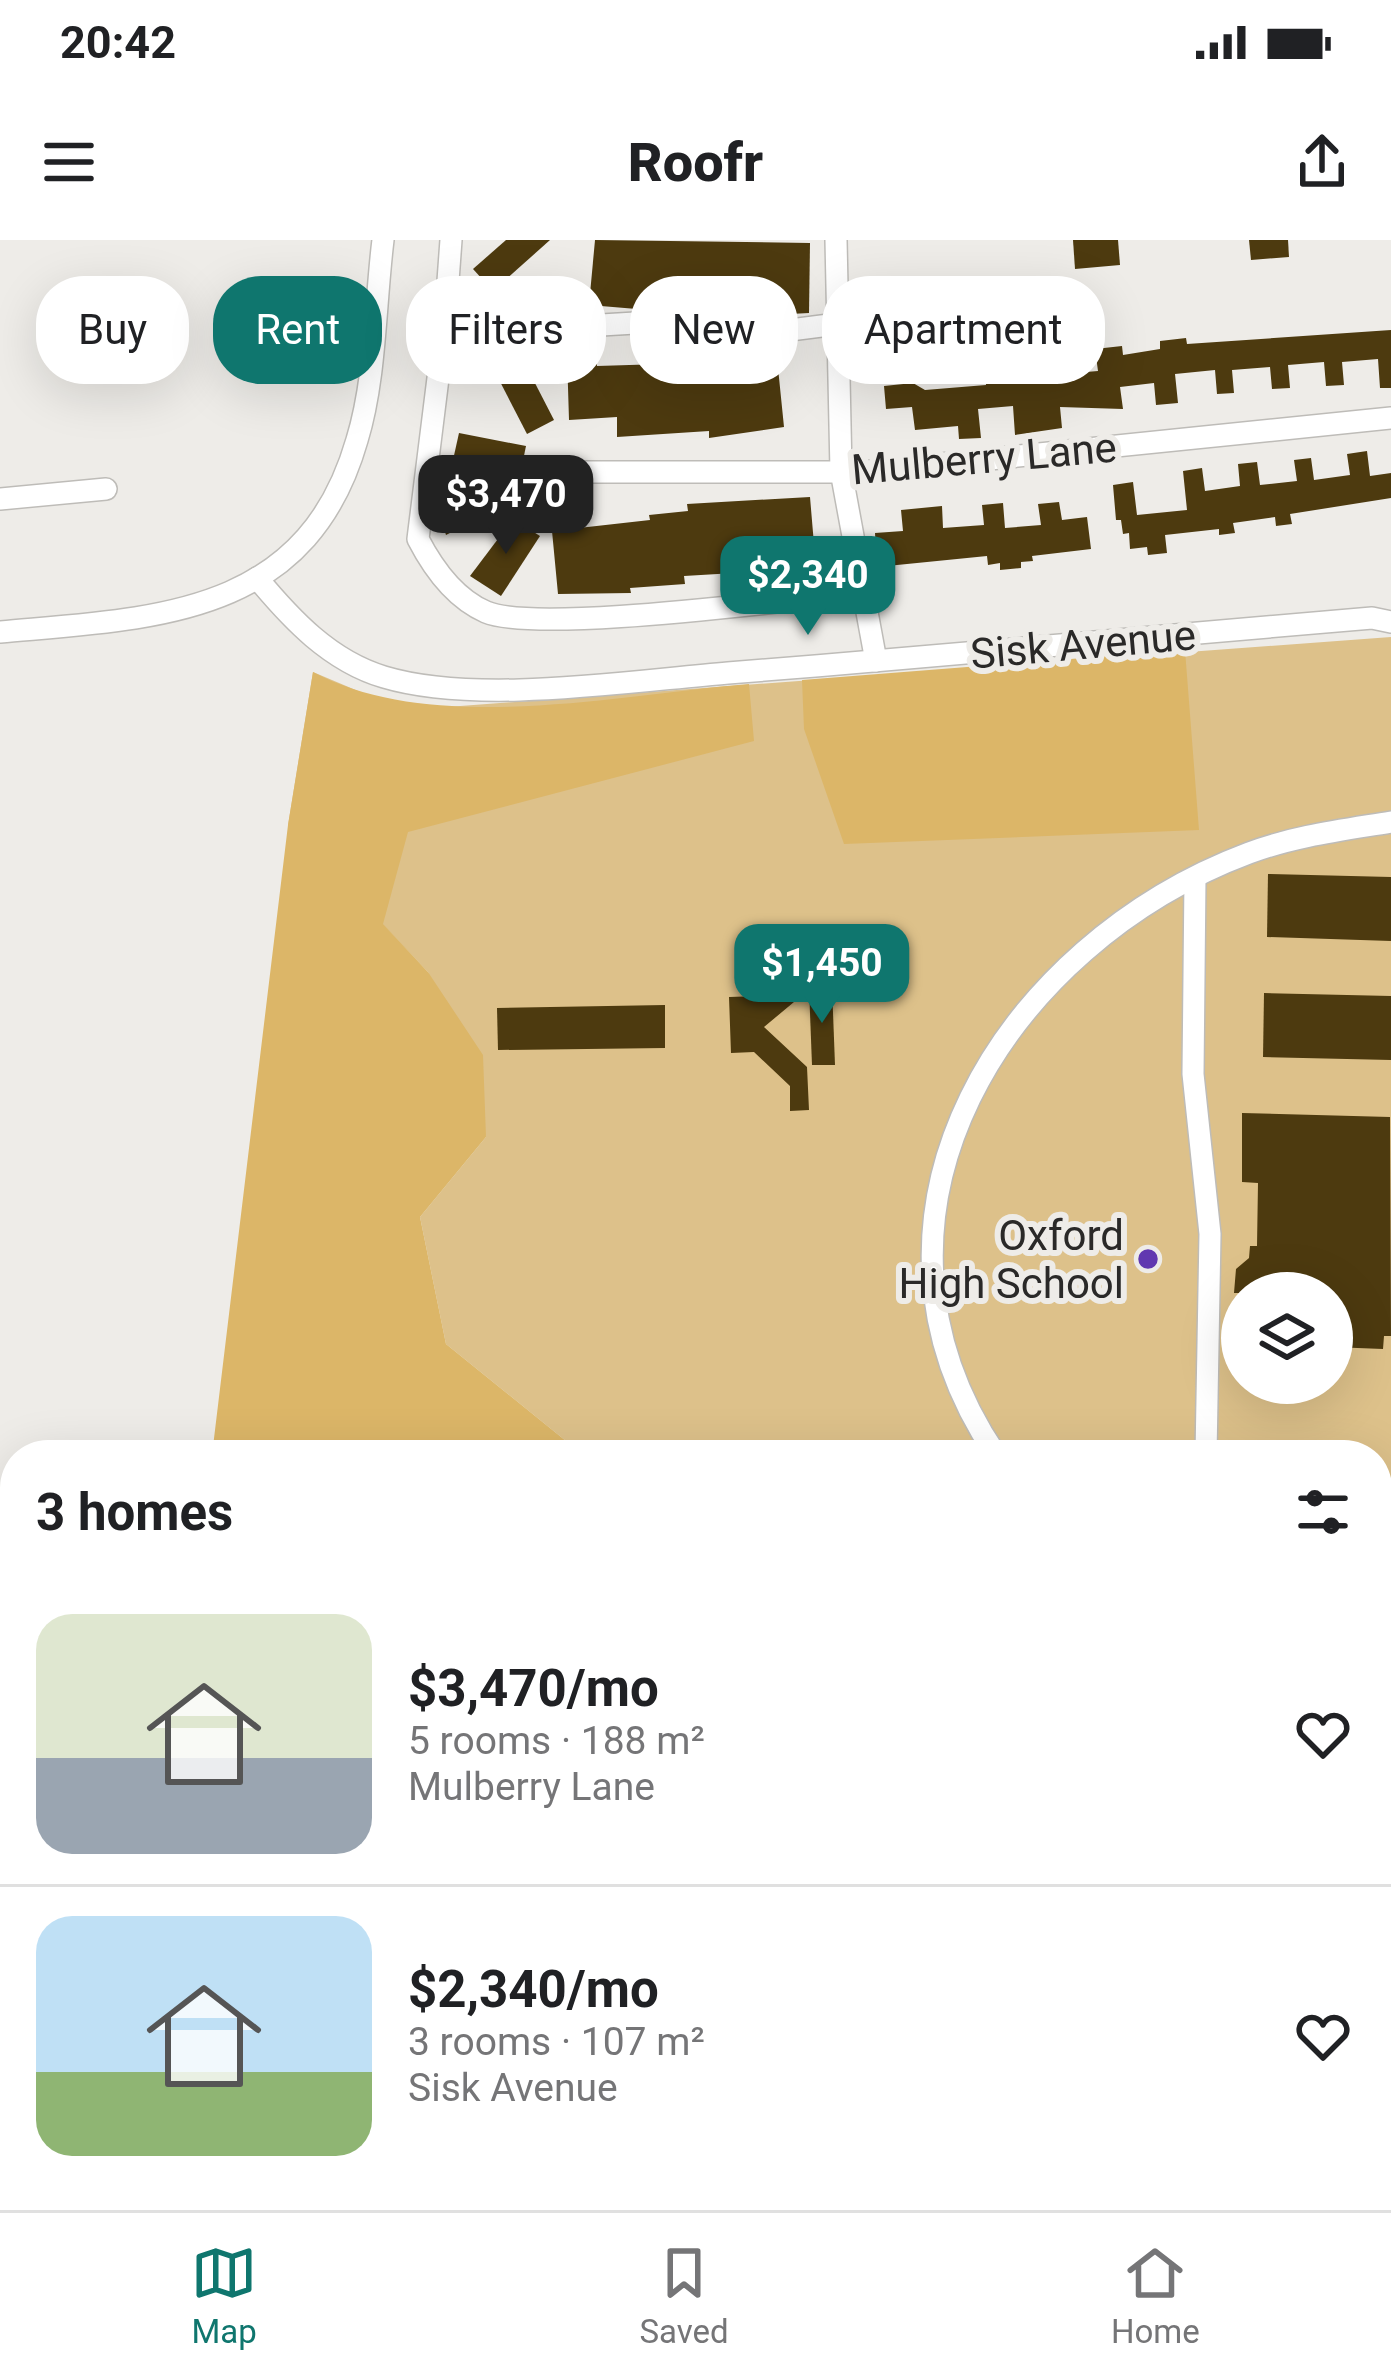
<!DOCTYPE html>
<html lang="en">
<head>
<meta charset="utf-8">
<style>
  body { margin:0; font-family:Roboto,sans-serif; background:#f2f2f2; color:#202124; height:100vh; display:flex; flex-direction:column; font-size:45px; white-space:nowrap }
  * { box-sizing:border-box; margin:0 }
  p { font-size:39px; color:#757577 }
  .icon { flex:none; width:66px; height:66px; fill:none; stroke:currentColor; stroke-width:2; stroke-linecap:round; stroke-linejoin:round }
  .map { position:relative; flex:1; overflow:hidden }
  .details { position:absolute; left:0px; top:1200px; width:1392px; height:771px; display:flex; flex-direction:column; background:#fff; border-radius:48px 48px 0 0; box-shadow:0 12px 48px #0002 }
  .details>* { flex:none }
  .guide { position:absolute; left:36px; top:36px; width:1320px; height:108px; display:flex; gap:24px }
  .buttons { position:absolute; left:1221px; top:1032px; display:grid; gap:24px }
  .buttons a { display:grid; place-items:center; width:132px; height:132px; border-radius:50%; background:#fff; box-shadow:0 12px 48px #0002; font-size:60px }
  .price { position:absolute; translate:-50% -102px; padding:0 27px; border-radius:24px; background:#0f766e; color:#fff; font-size:39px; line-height:78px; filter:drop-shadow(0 3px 6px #0008) }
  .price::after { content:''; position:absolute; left:50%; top:72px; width:36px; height:27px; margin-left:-18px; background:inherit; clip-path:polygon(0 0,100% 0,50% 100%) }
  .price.current { background:#222; color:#fff }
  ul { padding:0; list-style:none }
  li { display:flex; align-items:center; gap:36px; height:300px; padding:0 36px }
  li+li { border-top:3px solid #e0e0e0 }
  li span { display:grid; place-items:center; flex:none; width:336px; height:240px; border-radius:36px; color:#555 }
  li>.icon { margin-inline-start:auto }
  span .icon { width:144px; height:144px; fill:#fffc; stroke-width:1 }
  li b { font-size:51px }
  h2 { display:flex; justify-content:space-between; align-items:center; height:144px; padding:0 36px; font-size:51px }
  .tag { padding:0 42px; border-radius:48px; background:#fff; box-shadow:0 12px 48px #0002; font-size:42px; line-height:108px }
  .tag.current { background:#0f766e; color:#fff }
  .status { display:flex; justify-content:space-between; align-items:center; height:84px; padding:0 60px; background:#fff; direction:ltr }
  .status svg { height:33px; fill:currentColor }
  header { display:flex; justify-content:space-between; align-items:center; height:156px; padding:0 36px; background:#fff; font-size:54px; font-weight:800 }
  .menu { display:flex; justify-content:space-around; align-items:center; height:168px; border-top:3px solid #e0e0e0; background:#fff; font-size:33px; color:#757577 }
  .menu a { display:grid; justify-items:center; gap:6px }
  .menu .current { color:#0f766e }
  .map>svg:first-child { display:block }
</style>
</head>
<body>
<div class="status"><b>20:42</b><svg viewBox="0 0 49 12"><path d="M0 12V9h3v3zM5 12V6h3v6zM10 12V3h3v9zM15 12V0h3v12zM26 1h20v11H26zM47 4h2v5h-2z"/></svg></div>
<header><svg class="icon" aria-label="menu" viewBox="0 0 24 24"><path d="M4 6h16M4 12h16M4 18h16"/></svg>Roofr<svg class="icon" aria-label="share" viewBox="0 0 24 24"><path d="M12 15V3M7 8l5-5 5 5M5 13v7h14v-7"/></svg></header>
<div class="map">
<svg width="1391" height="1970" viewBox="0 0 1391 1970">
  <rect width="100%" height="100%" fill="#eeece8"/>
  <path fill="#ddc18a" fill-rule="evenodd" d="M1391 397V1520L1377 1518V1215H771L566 1201 446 1104 420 977 486 897 428 732 288 585 313 432 377 459 447 467ZM1242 1053H1332V1143H1242Z"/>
  <g fill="#dcb668">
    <path d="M1185 410 1199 590 844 604 804 489 802 440Z"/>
    <path d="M313 432C433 496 616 455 749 444L754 501 408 592 383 684 428 732 483 815 486 897 420 977 446 1104 566 1201 771 1215H212L288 585Z"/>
    <path d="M1377 1518 1391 1520V1970H1047L1067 1956H1377Z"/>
  </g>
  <g fill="#d9b365" stroke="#a48a53" stroke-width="3">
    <path d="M222 1956H328L326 1970H220Z"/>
    <path d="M352 1956H1067L1047 1970H348Z"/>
  </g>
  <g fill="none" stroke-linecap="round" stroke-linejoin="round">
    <g stroke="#a48a53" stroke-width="6">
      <path d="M0 1722 15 1748"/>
      <path d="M1377 1872 1391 1877"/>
    </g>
  </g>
  <g fill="#4d3a0f">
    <path d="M506 0H550L493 51 473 29Z"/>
    <path d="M595 0 810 3 809 73 732 77 589 65Z"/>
    <path d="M1073 0H1118L1120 25 1075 29Z"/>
    <path d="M1249 0H1288L1289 17 1251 20Z"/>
    <path d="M1391 90V148H1380L1378 119 1342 122 1344 145 1326 146 1324 122 1288 125 1290 148 1272 149 1270 127 1232 130 1234 153 1217 154 1215 130 1175 134 1178 163 1156 165 1154 143 1120 147 1123 169 1060 167 1062 188 1015 195 1013 166 978 169 981 198 959 199 958 186 915 190 912 167 886 169 884 146 913 143 925 150 986 145 985 130 1026 127 1027 137 1098 131 1095 109 1122 106 1123 115 1160 109V101L1186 98 1187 104Z"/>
    <path d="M596 113 597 126 662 124V117L691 115 692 126 777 118 784 187 709 198V191L617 197V177L569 180 567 115Z"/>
    <path d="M521 116 554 180 527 194 494 130Z"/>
    <path d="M459 193 526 206 520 235 453 220Z"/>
    <path d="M1367 211 1370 236 1391 233V258L1290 274 1292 284 1276 286 1275 277 1233 283 1235 293 1219 295V289L1165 295 1167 313 1148 315 1147 307 1130 309 1129 293 1123 294 1121 280H1116L1113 245 1133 242 1137 275 1187 270 1183 231 1202 228 1205 251 1240 246 1238 224 1257 222 1260 245 1297 241 1294 220 1311 218 1314 240 1350 235 1347 214Z"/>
    <path d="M498 237 510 262 446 295 437 267Z"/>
    <path d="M810 257 816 328 684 336 685 344 630 348 631 353 558 354 552 291 650 280 649 275 688 271 687 264Z"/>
    <path d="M1059 262 1062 280 1087 277 1091 309 1032 316 1033 321 1021 322V328L1000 330V323L988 325 987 316 877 327 875 293 903 291 901 270 942 266 943 288 984 285 982 265 1003 263 1005 288 1041 285 1038 264Z"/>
    <path d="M513 279 540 296 501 356 470 336Z"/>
    <path d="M1268 634 1391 637V701L1267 697Z"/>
    <path d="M798 709 800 757 764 787 807 827 809 870 790 871V846L754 812 731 813 729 757 759 756 780 738 779 710Z"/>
    <path d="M832 746 835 825H812L809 747Z"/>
    <path d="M1264 753 1391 756V820L1263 817Z"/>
    <path d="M665 765V808L498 810 497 768Z"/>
    <path d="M1242 873 1390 877 1391 1096H1384L1383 1109 1332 1107V1053H1234L1236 1029 1249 1018 1250 1006H1257L1258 943 1242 942Z"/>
  </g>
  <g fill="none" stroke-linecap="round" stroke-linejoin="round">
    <g stroke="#bebcb8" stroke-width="24">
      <g id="minor">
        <path d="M836 0 841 231 876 421"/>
        <path d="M445 82 451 0"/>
        <path d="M837 84 744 96 635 83 551 88 445 82 418 299C433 328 456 359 486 372 538 394 792 359 862 353"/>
        <path d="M576 232H862L1391 178"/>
        <path d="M0 259 106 249"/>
        <path d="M257 338C291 379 330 421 384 437 477 465 630 441 728 433 943 416 1158 397 1372 378L1391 382"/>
        <path d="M0 392C153 378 306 378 357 200 376 138 375 64 383 0"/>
        <path d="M1195 638 1193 834 1210 994 1206 1215"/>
        <path d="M996 1215C833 974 1006 704 1249 613 1294 596 1343 590 1391 582"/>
        <path d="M0 1441 15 1529"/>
        <path d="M1377 1466 1391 1469"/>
        <path d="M1317 1956 1353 1970"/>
      </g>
    </g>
    <use href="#minor" stroke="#fff" stroke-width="21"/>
  </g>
  <circle fill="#6138b0" stroke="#eeece8" stroke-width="4.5" cx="1148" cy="1019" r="12"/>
  <g text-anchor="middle" stroke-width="12" stroke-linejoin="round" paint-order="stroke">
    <g font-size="42" fill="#2a2928" stroke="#eeece8">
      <text transform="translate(984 218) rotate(-5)" y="15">Mulberry Lane</text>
      <text transform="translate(1083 404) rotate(-5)" y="15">Sisk Avenue</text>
    </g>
    <g font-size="42" fill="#2a2928" stroke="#eeece8" text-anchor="end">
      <text x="1124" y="1010">Oxford<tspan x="1124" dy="48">High School</tspan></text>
    </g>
  </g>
</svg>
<div class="buttons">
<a><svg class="icon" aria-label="layers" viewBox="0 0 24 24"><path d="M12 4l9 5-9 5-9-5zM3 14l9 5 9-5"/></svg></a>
</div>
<b class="price current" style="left:506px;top:317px">$3,470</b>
<b class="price" style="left:808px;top:398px">$2,340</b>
<b class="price" style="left:822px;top:786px">$1,450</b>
<div class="guide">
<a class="tag">Buy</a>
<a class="tag current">Rent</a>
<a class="tag">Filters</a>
<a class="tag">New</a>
<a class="tag">Apartment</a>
</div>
<section class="details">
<h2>3 homes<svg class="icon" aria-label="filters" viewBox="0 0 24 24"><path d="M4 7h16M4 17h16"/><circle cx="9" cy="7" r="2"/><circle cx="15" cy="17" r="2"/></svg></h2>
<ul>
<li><span style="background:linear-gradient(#dfe7d0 60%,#9aa5b1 0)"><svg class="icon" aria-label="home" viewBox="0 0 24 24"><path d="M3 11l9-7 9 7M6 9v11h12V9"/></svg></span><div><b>$3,470/mo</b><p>5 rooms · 188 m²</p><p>Mulberry Lane</p></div><svg class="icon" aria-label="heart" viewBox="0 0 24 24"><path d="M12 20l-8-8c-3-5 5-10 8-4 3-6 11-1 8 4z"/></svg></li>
<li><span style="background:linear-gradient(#bfe0f5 65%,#8fb573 0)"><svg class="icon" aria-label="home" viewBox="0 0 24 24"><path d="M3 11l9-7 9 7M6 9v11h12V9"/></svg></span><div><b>$2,340/mo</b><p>3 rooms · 107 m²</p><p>Sisk Avenue</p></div><svg class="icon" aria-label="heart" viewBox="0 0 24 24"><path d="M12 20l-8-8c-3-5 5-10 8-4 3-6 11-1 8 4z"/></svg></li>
</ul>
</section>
</div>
<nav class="menu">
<a class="current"><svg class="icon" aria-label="map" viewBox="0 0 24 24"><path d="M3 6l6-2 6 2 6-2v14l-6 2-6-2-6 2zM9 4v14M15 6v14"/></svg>Map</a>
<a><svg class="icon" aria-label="saved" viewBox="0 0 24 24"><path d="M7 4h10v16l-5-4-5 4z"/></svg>Saved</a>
<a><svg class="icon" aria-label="home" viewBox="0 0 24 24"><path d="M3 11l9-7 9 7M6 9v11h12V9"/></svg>Home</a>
</nav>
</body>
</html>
